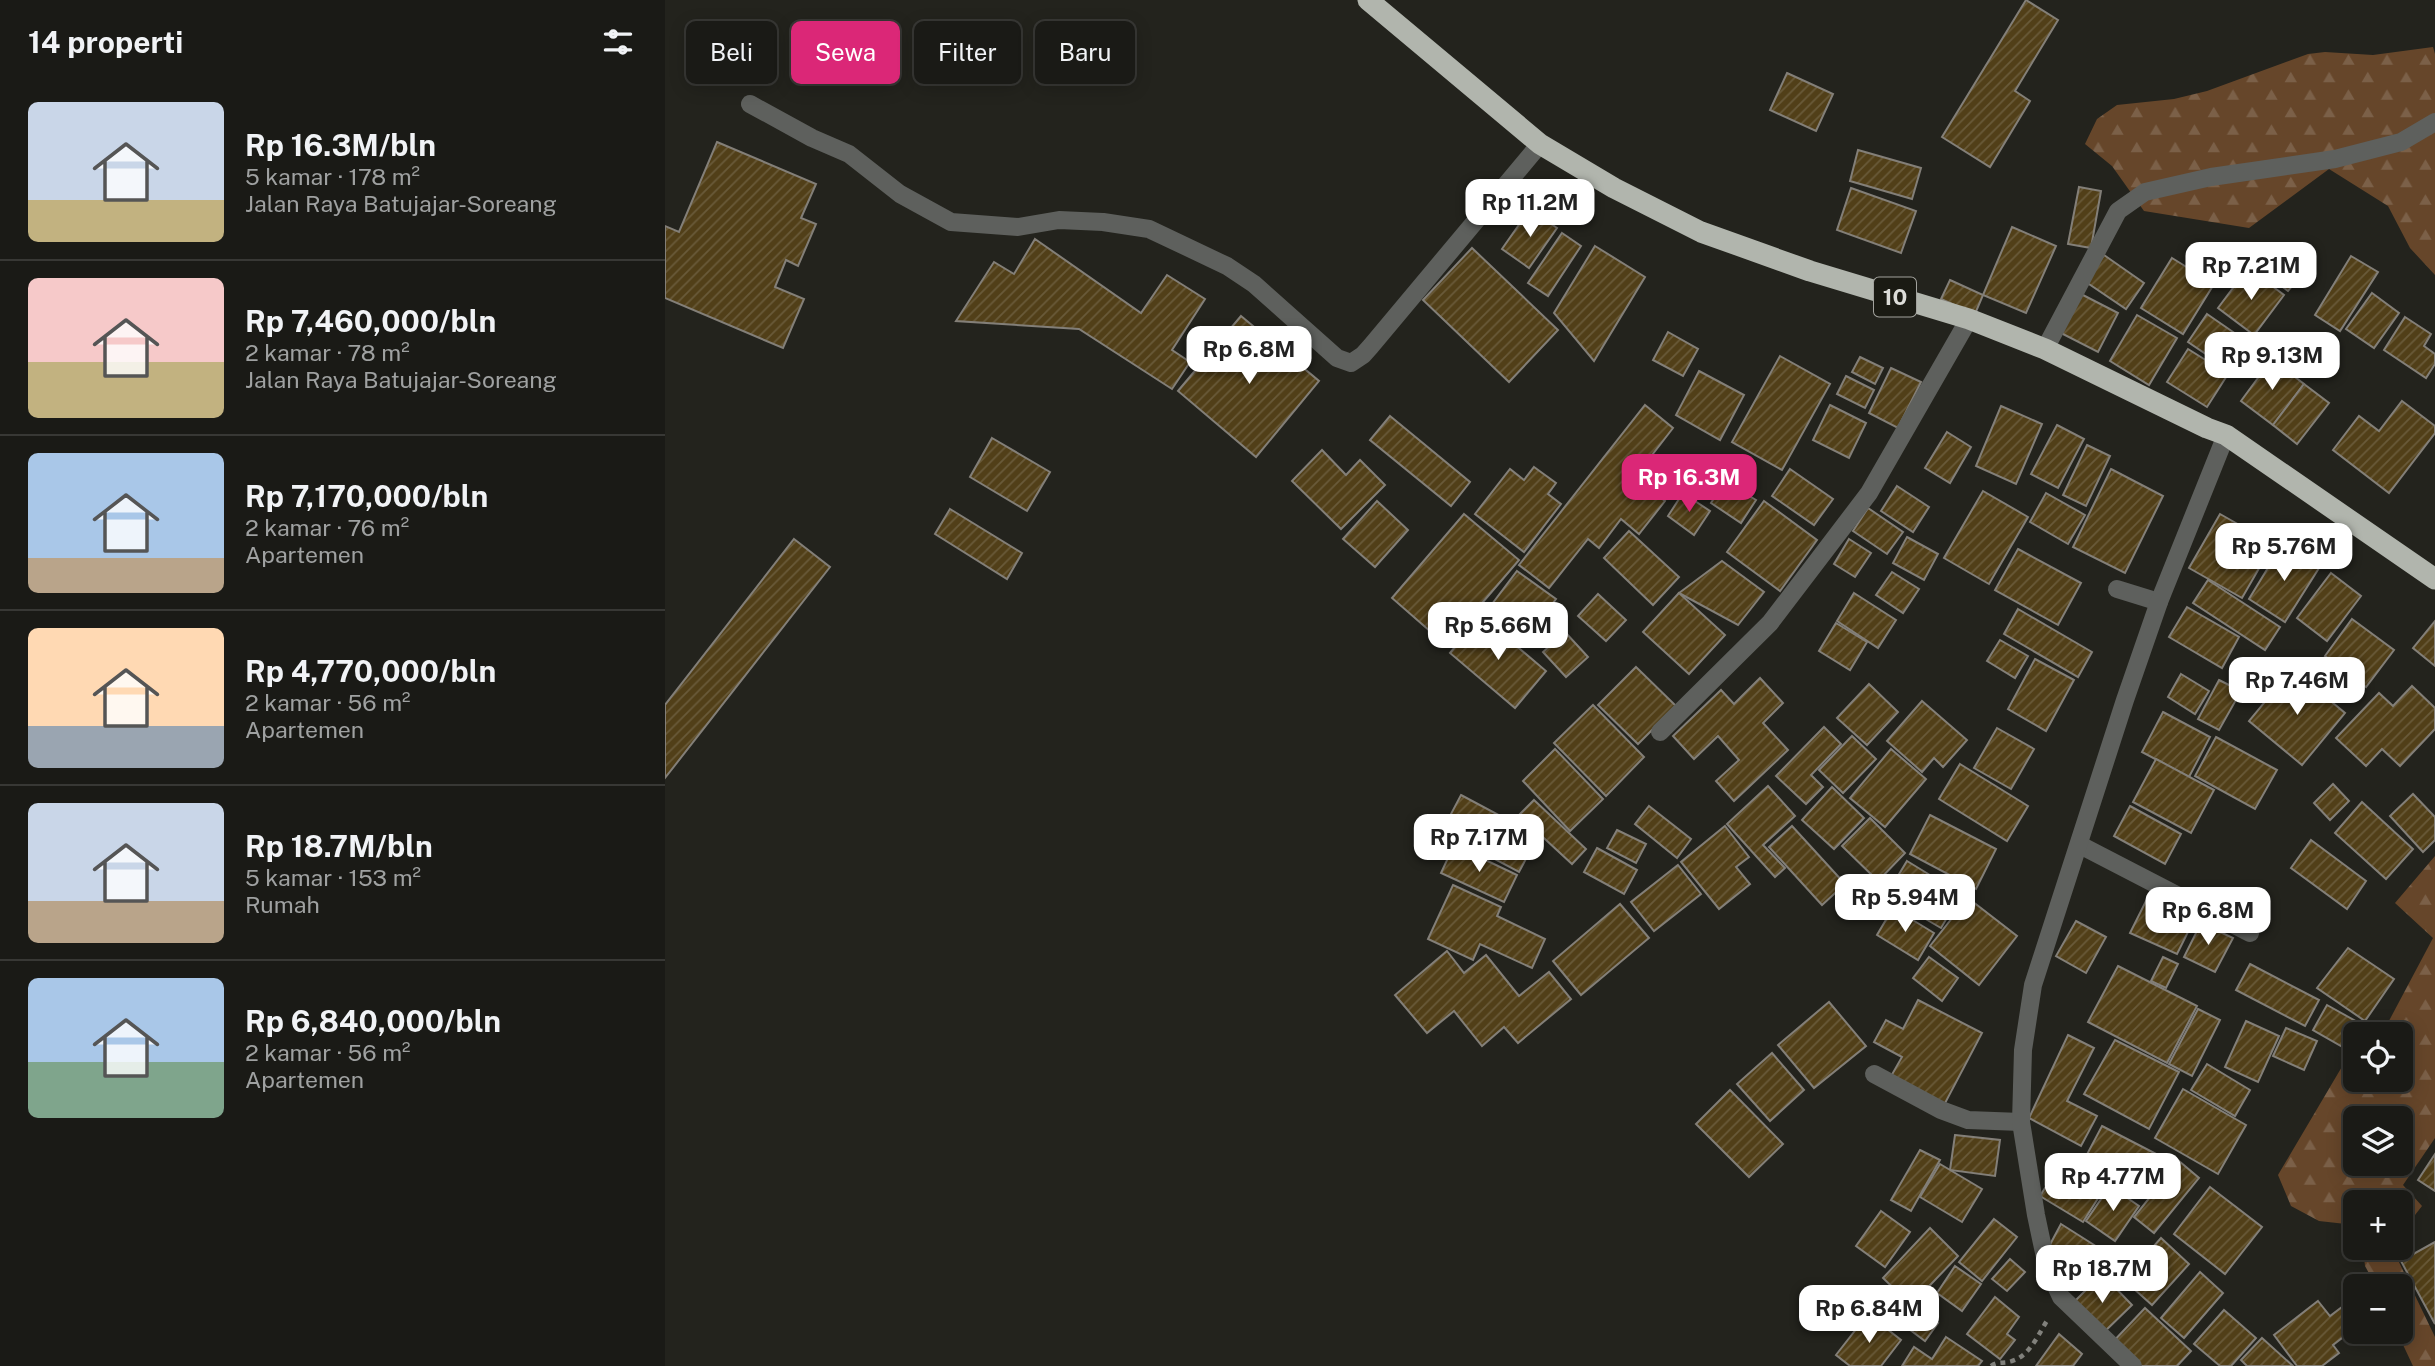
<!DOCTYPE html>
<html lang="id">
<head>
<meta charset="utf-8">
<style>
  body { margin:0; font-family:"Public Sans",sans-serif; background:#272723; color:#f1f3f6; height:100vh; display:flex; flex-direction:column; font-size:26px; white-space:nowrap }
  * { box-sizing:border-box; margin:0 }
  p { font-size:23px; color:#9fa1a1 }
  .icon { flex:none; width:38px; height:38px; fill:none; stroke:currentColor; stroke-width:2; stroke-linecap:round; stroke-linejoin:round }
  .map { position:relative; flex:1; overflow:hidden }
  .details { display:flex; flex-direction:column; background:#1a1a16; width:665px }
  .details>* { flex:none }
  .banner { position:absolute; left:21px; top:21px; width:665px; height:63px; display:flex; gap:14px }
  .fabs { position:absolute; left:1678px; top:1022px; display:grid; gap:14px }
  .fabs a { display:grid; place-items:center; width:70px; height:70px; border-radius:10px; background:#1a1a16; box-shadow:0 4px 18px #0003,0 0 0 2px #383835; font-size:35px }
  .price { position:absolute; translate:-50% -60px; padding:0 16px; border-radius:14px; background:#fff; color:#222; font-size:23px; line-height:46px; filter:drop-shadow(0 2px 4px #0008) }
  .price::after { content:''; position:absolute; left:50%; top:42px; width:21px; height:16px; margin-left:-10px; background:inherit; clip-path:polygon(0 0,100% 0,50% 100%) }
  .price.on { background:#db2777; color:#fff }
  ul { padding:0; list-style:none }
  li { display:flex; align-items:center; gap:21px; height:175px; padding:0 28px }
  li+li { border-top:2px solid #383835 }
  li span { display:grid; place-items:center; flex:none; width:196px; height:140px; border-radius:10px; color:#555 }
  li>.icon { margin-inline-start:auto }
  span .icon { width:84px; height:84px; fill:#fffc; stroke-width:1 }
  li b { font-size:30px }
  h2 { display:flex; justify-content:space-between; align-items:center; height:84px; padding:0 28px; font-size:30px }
  .tag { padding:0 24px; border-radius:10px; background:#1a1a16; box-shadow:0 4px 18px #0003,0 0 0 2px #383835; font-size:24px; line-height:63px }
  .tag.on { background:#db2777; color:#fff }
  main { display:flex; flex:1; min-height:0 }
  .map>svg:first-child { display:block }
</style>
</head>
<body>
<main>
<section class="details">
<h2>14 properti<svg class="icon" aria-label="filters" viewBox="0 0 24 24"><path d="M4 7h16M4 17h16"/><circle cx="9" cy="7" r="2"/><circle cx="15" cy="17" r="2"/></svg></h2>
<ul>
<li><span style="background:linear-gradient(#c9d6e8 70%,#c2b280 0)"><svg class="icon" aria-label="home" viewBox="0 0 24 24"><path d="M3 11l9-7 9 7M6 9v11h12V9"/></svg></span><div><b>Rp 16.3M/bln</b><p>5 kamar · 178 m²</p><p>Jalan Raya Batujajar-Soreang</p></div></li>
<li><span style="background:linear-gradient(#f6c9c9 60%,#c2b280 0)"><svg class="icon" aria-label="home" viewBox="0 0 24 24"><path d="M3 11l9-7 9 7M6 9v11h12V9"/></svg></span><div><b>Rp 7,460,000/bln</b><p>2 kamar · 78 m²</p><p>Jalan Raya Batujajar-Soreang</p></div></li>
<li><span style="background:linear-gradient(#a9c7e8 75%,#b9a48a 0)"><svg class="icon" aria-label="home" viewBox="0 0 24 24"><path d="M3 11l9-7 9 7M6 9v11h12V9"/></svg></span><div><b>Rp 7,170,000/bln</b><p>2 kamar · 76 m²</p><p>Apartemen</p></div></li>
<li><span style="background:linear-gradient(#ffd9b3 70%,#9aa5b1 0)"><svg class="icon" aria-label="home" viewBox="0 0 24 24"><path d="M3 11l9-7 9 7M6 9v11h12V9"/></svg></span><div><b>Rp 4,770,000/bln</b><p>2 kamar · 56 m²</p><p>Apartemen</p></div></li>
<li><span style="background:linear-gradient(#c9d6e8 70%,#b9a48a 0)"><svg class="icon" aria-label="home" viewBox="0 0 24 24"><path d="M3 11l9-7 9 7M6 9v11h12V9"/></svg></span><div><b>Rp 18.7M/bln</b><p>5 kamar · 153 m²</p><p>Rumah</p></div></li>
<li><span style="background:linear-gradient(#a9c7e8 60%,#7fa58c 0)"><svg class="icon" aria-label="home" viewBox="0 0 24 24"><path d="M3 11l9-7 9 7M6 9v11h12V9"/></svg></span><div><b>Rp 6,840,000/bln</b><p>2 kamar · 56 m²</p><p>Apartemen</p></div></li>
</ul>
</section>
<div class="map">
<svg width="1770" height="1366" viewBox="0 0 1770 1366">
  <defs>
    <pattern id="forest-firs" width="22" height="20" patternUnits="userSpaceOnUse" patternTransform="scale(1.75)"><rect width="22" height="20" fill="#66462a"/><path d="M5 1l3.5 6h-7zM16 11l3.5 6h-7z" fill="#7b6048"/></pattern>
    <pattern id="building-hatch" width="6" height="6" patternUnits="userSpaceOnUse" patternTransform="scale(1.75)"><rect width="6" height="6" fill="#513f18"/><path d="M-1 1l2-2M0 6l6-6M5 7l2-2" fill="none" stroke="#695a39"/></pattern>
  </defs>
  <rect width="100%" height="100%" fill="#23231d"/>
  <g fill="url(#forest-firs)" fill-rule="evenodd">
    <path d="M1768 47 1770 54V275L1745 248 1723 206 1664 169 1584 228 1479 211 1447 166 1420 144 1432 119 1452 105 1509 99 1542 91 1643 54 1660 52 1708 55Z"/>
    <path d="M1770 856V1138L1738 1185 1757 1206 1736 1233V1202H1690V1225L1654 1221 1626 1206 1613 1175 1678 1065 1690 1069V1080H1736V1034H1717L1768 938 1730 903ZM1736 1118V1164H1690V1118Z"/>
    <path d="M1698 1248H1731L1732 1258 1770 1337V1366H1748L1732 1332H1736V1286H1711L1700 1266Z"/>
  </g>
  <g fill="url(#building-hatch)" stroke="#837f78" stroke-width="2">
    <path d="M1361 0 1393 20 1350 91 1365 101 1325 167 1277 137Z"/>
    <path d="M1122 73 1168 94 1151 131 1105 110Z"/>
    <path d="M52 142 151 184 136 218 151 224 133 266 121 260 110 287 139 299 118 348 0 298V226L14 232Z"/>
    <path d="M1193 150 1256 168 1247 199 1185 181Z"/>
    <path d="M1414 187 1436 191 1426 248 1403 244Z"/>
    <path d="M1186 188 1251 211 1236 253 1172 230Z"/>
    <path d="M865 209 892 228 864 268 837 249Z"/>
    <path d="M1347 227 1391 246 1361 313 1318 295Z"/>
    <path d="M897 233 916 246 883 296 863 283Z"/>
    <path d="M370 239 476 313 502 275 540 299 507 350 525 362 507 389 414 329 291 321 329 262 349 274Z"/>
    <path d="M930 246 980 277 929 361 889 313Z"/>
    <path d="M807 248 893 330 844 382 758 300Z"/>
    <path d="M1439 255 1479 283 1461 309 1421 282Z"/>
    <path d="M1686 256 1713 272 1675 331 1650 315Z"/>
    <path d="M1608 257 1634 278 1623 291 1597 271Z"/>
    <path d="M1507 258 1549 284 1518 334 1476 308Z"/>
    <path d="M1583 268 1619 295 1589 335 1553 308Z"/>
    <path d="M1285 280 1318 295 1310 314 1276 299Z"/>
    <path d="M1414 293 1453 313 1433 352 1394 332Z"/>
    <path d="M1707 293 1734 313 1709 348 1681 329Z"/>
    <path d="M1542 314 1581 341 1563 369 1523 342Z"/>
    <path d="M1472 315 1512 338 1484 385 1445 361Z"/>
    <path d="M576 316 654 381 591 457 513 391Z"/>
    <path d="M1740 317 1766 334 1759 346 1770 354V364L1761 378 1719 350Z"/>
    <path d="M1003 332 1033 349 1018 376 988 360Z"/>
    <path d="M1523 349 1563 374 1542 407 1502 382Z"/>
    <path d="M1115 356 1165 384 1117 470 1067 442Z"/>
    <path d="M1195 357 1218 368 1210 384 1187 372Z"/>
    <path d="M1607 359 1639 384 1608 425 1576 401Z"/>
    <path d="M1226 368 1256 382 1233 428 1204 413Z"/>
    <path d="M1034 371 1079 395 1055 440 1011 415Z"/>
    <path d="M1181 376 1209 390 1200 408 1172 394Z"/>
    <path d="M1639 384 1664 403 1632 444 1608 425Z"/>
    <path d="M1737 401 1770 426V433L1724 493 1668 450 1694 416 1714 431Z"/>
    <path d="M980 405 1008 428 970 477 1000 501 974 534 956 519 934 548 923 539 884 588 854 565Z"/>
    <path d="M1165 405 1201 423 1184 458 1148 440Z"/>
    <path d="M1336 406 1377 424 1351 484 1311 466Z"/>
    <path d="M725 416 805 482 786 506 705 440Z"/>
    <path d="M1392 425 1419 439 1393 488 1366 474Z"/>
    <path d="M1282 432 1306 447 1285 483 1260 468Z"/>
    <path d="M327 438 385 472 362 511 305 477Z"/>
    <path d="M1422 445 1445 456 1421 506 1398 495Z"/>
    <path d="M657 450 681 475 695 460 720 485 676 529 627 481Z"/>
    <path d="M869 467 891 483 883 494 896 504 859 552 810 514 845 469 859 480Z"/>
    <path d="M1125 469 1168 499 1149 525 1107 496Z"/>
    <path d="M1446 469 1498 496 1460 573 1408 547Z"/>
    <path d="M1060 481 1091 500 1076 523 1046 503Z"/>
    <path d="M1232 486 1264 507 1248 532 1216 511Z"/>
    <path d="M1318 491 1363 517 1324 584 1279 558Z"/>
    <path d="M1018 493 1045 511 1029 535 1003 516Z"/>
    <path d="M1381 493 1420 515 1403 544 1365 522Z"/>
    <path d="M712 501 743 530 710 567 678 539Z"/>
    <path d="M1099 501 1152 540 1115 591 1062 552Z"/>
    <path d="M1203 508 1238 532 1222 554 1188 531Z"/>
    <path d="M285 509 357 553 342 579 270 534Z"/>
    <path d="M799 514 854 560 781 645 727 598Z"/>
    <path d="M1555 514 1608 544 1577 598 1524 568Z"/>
    <path d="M964 531 1014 577 988 605 939 558Z"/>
    <path d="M1242 537 1273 554 1259 580 1228 563Z"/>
    <path d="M129 539 165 567 0 778V705Z"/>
    <path d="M1184 539 1206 553 1190 577 1169 564Z"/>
    <path d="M1617 545 1654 568 1620 622 1584 599Z"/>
    <path d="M1353 549 1416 583 1393 625 1330 590Z"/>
    <path d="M1057 561 1099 592 1073 625 1014 593Z"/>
    <path d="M852 571 891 599 860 641 821 612Z"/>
    <path d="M1227 572 1254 589 1238 613 1211 595Z"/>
    <path d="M1666 573 1696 596 1662 641 1632 618Z"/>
    <path d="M1543 580 1615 627 1600 650 1528 603Z"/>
    <path d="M1014 593 1060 635 1024 674 978 632Z"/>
    <path d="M1189 593 1231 620 1213 648 1172 621Z"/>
    <path d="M933 594 961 620 941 641 913 616Z"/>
    <path d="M1522 607 1574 637 1557 668 1504 637Z"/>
    <path d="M1353 609 1427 652 1413 677 1339 634Z"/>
    <path d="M816 616 881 671 850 708 785 653Z"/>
    <path d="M1687 619 1729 650 1701 687 1660 656Z"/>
    <path d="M1770 621V666L1748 648Z"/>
    <path d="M1171 623 1202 642 1185 670 1154 651Z"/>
    <path d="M900 632 923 657 901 677 878 652Z"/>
    <path d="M1335 640 1363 656 1350 678 1322 661Z"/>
    <path d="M1370 659 1409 680 1381 731 1343 709Z"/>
    <path d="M971 667 1011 706 973 744 933 705Z"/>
    <path d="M1627 669 1680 713 1637 765 1584 721Z"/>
    <path d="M1516 674 1544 691 1530 714 1503 697Z"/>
    <path d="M1095 678 1118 703 1098 723 1123 750 1069 801 1051 781 1074 760 1053 736 1029 759 1008 736 1056 690 1069 704Z"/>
    <path d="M1554 680 1576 691 1554 730 1533 719Z"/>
    <path d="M1204 684 1233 712 1202 745 1172 718Z"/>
    <path d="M1747 686 1770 708V729L1735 766 1717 749 1701 766 1671 738 1714 693 1728 706Z"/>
    <path d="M1257 701 1302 740 1278 767 1269 758 1257 772 1222 741Z"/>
    <path d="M928 705 979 757 941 796 889 743Z"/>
    <path d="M1498 712 1545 737 1524 777 1477 752Z"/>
    <path d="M1159 727 1176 744 1146 775 1158 787 1141 804 1111 776Z"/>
    <path d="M1332 728 1369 749 1346 789 1309 768Z"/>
    <path d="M1187 736 1211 759 1178 793 1154 770Z"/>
    <path d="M1551 737 1612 770 1590 809 1530 776Z"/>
    <path d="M890 749 938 799 905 831 858 781Z"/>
    <path d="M1226 749 1261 779 1220 827 1185 798Z"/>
    <path d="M1491 759 1549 790 1526 833 1468 802Z"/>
    <path d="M1295 764 1363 806 1342 841 1274 799Z"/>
    <path d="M1668 784 1684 801 1665 820 1649 803Z"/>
    <path d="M1103 786 1130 816 1098 845 1120 868 1110 877 1062 824Z"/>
    <path d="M1167 787 1199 818 1169 849 1137 820Z"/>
    <path d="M1748 794 1770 817V840L1758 852 1725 816Z"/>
    <path d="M796 795 873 836 854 872 777 831Z"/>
    <path d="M869 800 921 849 907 864 854 815Z"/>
    <path d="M1697 802 1748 849 1721 879 1670 833Z"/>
    <path d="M984 806 1026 839 1012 858 970 824Z"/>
    <path d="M1465 806 1516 834 1500 864 1449 836Z"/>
    <path d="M1265 815 1331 849 1311 889 1245 854Z"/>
    <path d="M1205 818 1240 853 1213 881 1177 846Z"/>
    <path d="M1060 826 1084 857 1071 867 1085 884 1054 909 1016 862Z"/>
    <path d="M1127 826 1180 884 1157 905 1104 847Z"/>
    <path d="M952 830 981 844 971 863 942 848Z"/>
    <path d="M1646 840 1701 881 1682 909 1626 868Z"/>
    <path d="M789 845 852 875 839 902 776 873Z"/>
    <path d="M932 848 972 870 959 894 919 872Z"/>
    <path d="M1242 861 1296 894 1276 928 1221 896Z"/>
    <path d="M1013 865 1036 894 989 931 966 902Z"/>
    <path d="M788 885 836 907 832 916 880 939 867 968 815 944 808 960 763 939Z"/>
    <path d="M1487 889 1533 912 1512 954 1465 933Z"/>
    <path d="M1303 898 1352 936 1314 985 1265 946Z"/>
    <path d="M955 904 984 938 916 995 888 961Z"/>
    <path d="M1228 908 1269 933 1253 960 1212 935Z"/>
    <path d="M1411 921 1441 937 1421 973 1391 956Z"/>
    <path d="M1536 923 1568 938 1550 972 1519 957Z"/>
    <path d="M1683 948 1729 979 1700 1021 1652 988Z"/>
    <path d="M782 951 799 973 821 955 854 996 884 972 906 999 853 1043 839 1027 817 1046 789 1011 762 1033 730 995Z"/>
    <path d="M1264 957 1293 978 1277 1001 1248 978Z"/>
    <path d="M1498 957 1513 964 1501 988 1486 981Z"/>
    <path d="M1585 964 1654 1000 1640 1026 1571 990Z"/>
    <path d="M1453 966 1532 1006 1502 1063 1423 1022Z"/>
    <path d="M1253 1000 1317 1033 1278 1107 1225 1078 1237 1057 1209 1042 1221 1020 1238 1029Z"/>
    <path d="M1164 1002 1201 1046 1149 1088 1113 1045Z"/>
    <path d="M1662 1005 1705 1029 1702 1034H1690V1054L1648 1030Z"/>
    <path d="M1533 1009 1555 1020 1527 1076 1504 1064Z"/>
    <path d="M1581 1021 1614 1036 1593 1082 1560 1067Z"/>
    <path d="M1621 1028 1652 1041 1639 1070 1608 1056Z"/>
    <path d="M1403 1035 1429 1048 1402 1101 1432 1116 1416 1146 1364 1118Z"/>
    <path d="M1450 1040 1514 1072 1484 1129 1419 1094Z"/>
    <path d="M1107 1053 1139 1090 1105 1121 1072 1084Z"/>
    <path d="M1542 1064 1585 1090 1570 1116 1526 1090Z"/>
    <path d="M1518 1089 1581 1125 1553 1174 1490 1138Z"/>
    <path d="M1065 1090 1118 1144 1084 1177 1031 1124Z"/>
    <path d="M1437 1126 1497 1157 1479 1191 1419 1160Z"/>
    <path d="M1290 1135 1335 1140 1330 1176 1285 1170Z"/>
    <path d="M1255 1150 1275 1160 1246 1211 1226 1200Z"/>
    <path d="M1770 1154V1191L1753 1180Z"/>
    <path d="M1514 1161 1534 1178 1489 1233 1469 1217Z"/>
    <path d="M1275 1164 1317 1189 1297 1222 1255 1197Z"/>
    <path d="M1394 1166 1437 1192 1418 1222 1375 1196Z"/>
    <path d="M1445 1186 1474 1206 1450 1241 1421 1221Z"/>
    <path d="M1545 1187 1597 1227 1560 1274 1509 1234Z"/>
    <path d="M1216 1211 1245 1232 1220 1267 1191 1246Z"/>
    <path d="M1329 1219 1352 1237 1317 1281 1294 1262Z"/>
    <path d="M1396 1224 1437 1250 1419 1281 1380 1254Z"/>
    <path d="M1265 1228 1293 1256 1246 1305 1218 1278Z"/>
    <path d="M1496 1238 1524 1264 1487 1305 1459 1280Z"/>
    <path d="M1770 1242V1324L1736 1261Z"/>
    <path d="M1345 1259 1360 1272 1342 1291 1327 1279Z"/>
    <path d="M1290 1266 1316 1284 1297 1311 1272 1293Z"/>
    <path d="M1535 1272 1558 1293 1519 1338 1496 1318Z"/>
    <path d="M1437 1274 1467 1305 1436 1335 1406 1305Z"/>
    <path d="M1330 1297 1354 1317 1342 1334 1350 1340 1335 1359 1302 1334Z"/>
    <path d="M1653 1301 1665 1316 1681 1304 1690 1317V1328L1668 1345 1674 1353 1657 1366H1632L1609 1335Z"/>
    <path d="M1249 1305 1273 1323 1260 1341 1236 1323Z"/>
    <path d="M1480 1308 1526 1351 1512 1366H1466L1444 1346Z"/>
    <path d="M1559 1310 1591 1338 1566 1366H1555L1529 1344Z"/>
    <path d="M1203 1314 1236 1340 1216 1366H1185L1171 1355Z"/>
    <path d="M1394 1334 1417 1354 1408 1366H1371Z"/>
    <path d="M1281 1337 1317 1361 1313 1366H1237L1249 1347 1267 1359Z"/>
    <path d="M1597 1338 1628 1366H1582L1576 1360Z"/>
  </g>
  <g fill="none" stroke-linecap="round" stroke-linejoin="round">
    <path stroke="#81817c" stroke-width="4.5" stroke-dasharray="5 5" stroke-linecap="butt" d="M1326 1366C1333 1361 1339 1364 1347 1361 1365 1356 1374 1333 1383 1319"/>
    <path stroke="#5e605d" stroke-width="18" d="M1452 589 1494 602"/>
    <g stroke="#5e605d" stroke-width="18">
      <path d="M85 104 147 138 184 154 235 194 286 222 353 227 394 220 438 222 484 229 562 266 589 284 672 358 686 363 698 355 706 346 875 144"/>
      <path d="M1380 349 1453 211 1480 192 1546 177 1670 159 1736 142 1770 122"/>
      <path d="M995 732 1105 623 1204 493 1304 319"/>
      <path d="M1415 845 1585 933"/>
      <path d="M1209 1074 1276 1110 1303 1120 1356 1122"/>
      <path d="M1468 1366 1396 1297 1382 1267 1371 1215 1356 1122 1358 1050 1368 985 1460 700 1494 602 1561 435"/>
    </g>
    <path stroke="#b1b5ad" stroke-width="21" d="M703 0 875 144 949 188 1036 232 1145 271 1304 319 1380 349 1542 428 1561 435 1770 579"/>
  </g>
  <g text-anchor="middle" stroke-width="6" stroke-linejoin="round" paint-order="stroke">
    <rect fill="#1a1a13" stroke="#a2a29d" stroke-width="2" x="1209" y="277.5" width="42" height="39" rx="5"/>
    <g font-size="23" font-weight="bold" fill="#dcdcd8">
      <text x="1230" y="305">10</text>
    </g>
  </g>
</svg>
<div class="fabs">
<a><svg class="icon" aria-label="locate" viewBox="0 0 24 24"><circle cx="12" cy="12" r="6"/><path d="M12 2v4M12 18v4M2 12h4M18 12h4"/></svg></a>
<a><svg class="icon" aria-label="layers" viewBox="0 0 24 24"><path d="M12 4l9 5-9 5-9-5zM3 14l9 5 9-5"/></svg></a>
<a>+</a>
<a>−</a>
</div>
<b class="price" style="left:865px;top:239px">Rp 11.2M</b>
<b class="price" style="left:1586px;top:302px">Rp 7.21M</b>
<b class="price" style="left:584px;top:386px">Rp 6.8M</b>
<b class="price" style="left:1607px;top:392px">Rp 9.13M</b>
<b class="price on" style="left:1024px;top:514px">Rp 16.3M</b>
<b class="price" style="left:1619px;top:583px">Rp 5.76M</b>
<b class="price" style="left:833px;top:662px">Rp 5.66M</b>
<b class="price" style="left:1632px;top:717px">Rp 7.46M</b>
<b class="price" style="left:814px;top:874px">Rp 7.17M</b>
<b class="price" style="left:1240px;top:934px">Rp 5.94M</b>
<b class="price" style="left:1543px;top:947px">Rp 6.8M</b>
<b class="price" style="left:1448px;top:1213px">Rp 4.77M</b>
<b class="price" style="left:1437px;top:1305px">Rp 18.7M</b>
<b class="price" style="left:1204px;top:1345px">Rp 6.84M</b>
<div class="banner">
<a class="tag">Beli</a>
<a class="tag on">Sewa</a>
<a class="tag">Filter</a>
<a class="tag">Baru</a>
</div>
</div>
</main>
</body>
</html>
